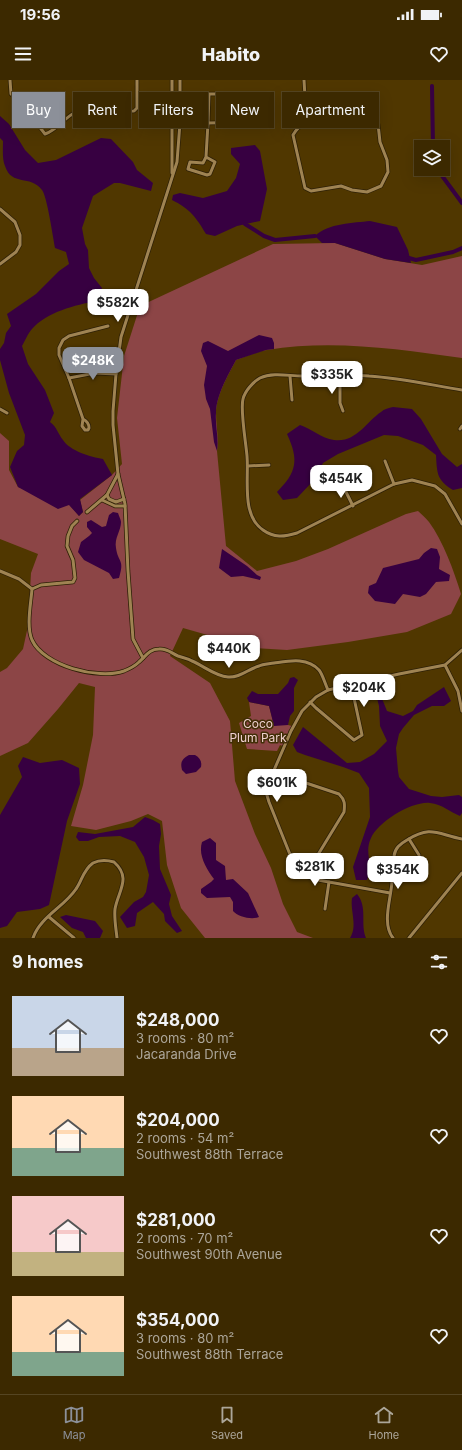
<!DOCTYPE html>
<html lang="en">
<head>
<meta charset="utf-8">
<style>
  body { margin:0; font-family:Inter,sans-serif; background:#47350f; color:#f1f3f6; height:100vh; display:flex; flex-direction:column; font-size:15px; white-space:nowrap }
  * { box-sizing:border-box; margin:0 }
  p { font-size:13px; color:#aca699 }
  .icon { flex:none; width:22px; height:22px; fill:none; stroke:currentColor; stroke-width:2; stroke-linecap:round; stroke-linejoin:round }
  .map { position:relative; height:858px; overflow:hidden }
  .sheet { display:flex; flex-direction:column; background:#3c2900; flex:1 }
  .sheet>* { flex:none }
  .hud { position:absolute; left:12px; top:12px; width:438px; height:36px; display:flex; gap:8px }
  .fabs { position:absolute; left:414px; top:60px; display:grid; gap:8px }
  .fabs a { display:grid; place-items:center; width:36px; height:36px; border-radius:0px; background:#3c2900; box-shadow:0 4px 16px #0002,0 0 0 1px #554522; font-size:20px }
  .price { position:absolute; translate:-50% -34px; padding:0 9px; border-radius:8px; background:#fff; color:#222; font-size:13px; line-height:26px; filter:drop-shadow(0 1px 2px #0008) }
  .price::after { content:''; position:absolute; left:50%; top:24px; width:12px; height:9px; margin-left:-6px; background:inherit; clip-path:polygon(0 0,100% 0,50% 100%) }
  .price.current { background:#8c9099; color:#fff }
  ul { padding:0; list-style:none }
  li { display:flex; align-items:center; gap:12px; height:100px; padding:0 12px }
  li span { display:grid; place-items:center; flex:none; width:112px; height:80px; border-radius:0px; color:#555 }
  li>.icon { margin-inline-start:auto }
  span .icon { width:48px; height:48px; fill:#fffc; stroke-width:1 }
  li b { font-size:17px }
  h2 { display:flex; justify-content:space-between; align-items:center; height:48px; padding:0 12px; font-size:17px }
  .tag { padding:0 14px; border-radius:0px; background:#3c2900; box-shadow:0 4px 16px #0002,0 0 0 1px #554522; font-size:14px; line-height:36px }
  .tag.current { background:#8c9099; color:#fff }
  .status { display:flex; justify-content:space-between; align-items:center; height:28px; padding:0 20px; background:#3c2900; direction:ltr }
  .status svg { height:11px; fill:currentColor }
  header { display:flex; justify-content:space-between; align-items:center; height:52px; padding:0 12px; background:#3c2900; font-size:18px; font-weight:800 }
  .tabs { display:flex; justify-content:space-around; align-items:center; height:56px; border-top:1px solid #554522; background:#3c2900; font-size:11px; color:#aca699 }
  .tabs a { display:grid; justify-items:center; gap:2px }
  .tabs .current { color:#8c9099 }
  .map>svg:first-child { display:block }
</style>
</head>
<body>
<div class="status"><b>19:56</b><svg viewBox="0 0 49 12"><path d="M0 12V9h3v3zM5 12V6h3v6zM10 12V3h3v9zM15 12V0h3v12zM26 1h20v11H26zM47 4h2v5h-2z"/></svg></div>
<header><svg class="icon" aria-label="menu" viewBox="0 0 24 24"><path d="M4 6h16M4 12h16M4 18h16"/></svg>Habito<svg class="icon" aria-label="heart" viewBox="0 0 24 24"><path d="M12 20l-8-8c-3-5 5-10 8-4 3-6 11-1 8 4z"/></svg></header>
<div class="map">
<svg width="462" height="858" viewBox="0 0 462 858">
  <rect width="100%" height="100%" fill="#503700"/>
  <g fill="#8c4546">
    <path d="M335 163 385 179 422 185 462 176V278C398 269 332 259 267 270 257 271 246 277 236 280 228 295 216 316 216 333 216 346 219 358 217 371L226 466 257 491 296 481 328 469 406 434 418 431C422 435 426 438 429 442 443 461 454 491 461 514L451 534 407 552 348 562 287 570 253 568 183 548 170 576 210 603 230 641 235 701 255 754 271 788 283 824 297 852 313 858H205L181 828 167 785 162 741 148 734 131 741 96 750 71 746 83 705 93 655 95 607 79 603 58 629 28 663 0 676V592L7 588 23 569 28 546 31 493 38 474 0 459V353L9 361V390L18 407 69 424 79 436 83 432 80 420 112 395 122 384 117 338 124 276 140 226 273 164Z"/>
    <path d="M249 622 269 626 274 645H288L292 646 283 666 280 665 277 671 247 669 239 643 251 636Z"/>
  </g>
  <g fill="#370041">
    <path d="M0 36 9 44 25 70 38 83 56 80 101 58 111 59 133 82 137 90 153 103 151 111 120 103H114L93 116 82 148 85 164 88 170 89 188 94 198 102 208 97 221C75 225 47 232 32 249 28 253 25 261 22 266L28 284 45 310 54 333 50 342C57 347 58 354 63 360 70 371 91 377 103 379L112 395 80 419 83 432 79 436 69 425 58 429 18 407 10 387 17 371 24 365 25 355 9 313 0 280V269L4 263 6 253 11 246 7 234 36 214 59 191 69 184 66 172 55 168C53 157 47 116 42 110 30 94 12 107 5 86 2 79 3 69 3 61L0 58Z"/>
    <path d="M255 65 260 71 267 109 260 141 237 146 215 156 206 154C196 137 190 129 172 120L173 115 180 113 203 118 227 111 236 98 240 84 231 74V68Z"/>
    <path d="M370 141 397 147 408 170 411 183 385 179 335 163H322L315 156C328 143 354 143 370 141Z"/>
    <path d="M259 255 272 258 274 263V269L266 270 236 280C228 295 216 316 216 333 215 346 219 358 217 371L214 362 210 329 206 319 204 305 207 286 201 271 203 263 208 261 228 271Z"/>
    <path d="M393 327 412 329 421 339 442 374 457 387 462 384V408L453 410C437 400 437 394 436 375L423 365 398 356 384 355 338 374 323 383 314 400 297 418 283 420 277 412C297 392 299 380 287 354L300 345C312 349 321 358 334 360 356 363 366 342 381 332 384 329 389 328 393 327Z"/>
    <path d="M113 432 118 433C119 436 121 440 121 442 121 451 114 458 116 468 118 483 125 479 119 498L113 499 109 493 84 480 78 472 81 462 89 456 92 453 87 447V442L91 440 102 447 106 446 109 435Z"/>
    <path d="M431 468 437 469 440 477 439 489 450 495 449 501 436 502 426 514 420 517 403 514 395 524 375 521 368 513 369 506 376 503 383 488 419 479 424 473Z"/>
    <path d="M222 469 247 486 257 495 261 497 260 500 243 496 231 497 219 488Z"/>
    <path d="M294 597 298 600 294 608V631L290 636 288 645 274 646 269 626 249 622 247 618 252 611 258 614H278L288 603 290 598Z"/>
    <path d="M444 607 451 621 444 626H432L414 635 403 648 399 654 396 668 398 691 399 697 409 709 431 716 442 717 459 715 462 717V733L460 736C450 732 442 724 430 723 412 721 378 742 371 758 365 771 371 779 369 791 369 794 368 797 367 800H356L353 787 370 737 369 708 359 693 343 687 305 675 297 672 293 665 303 647 347 683 360 682 374 674 387 661 380 646 379 626 376 614 379 611 387 631 403 636 413 631 417 625Z"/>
    <path d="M189 675H195C200 678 202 681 201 687L196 692 186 694 182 690C180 682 182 679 189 675Z"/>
    <path d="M23 677 40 683 62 680 79 688 80 704 67 741 49 825 40 829 17 832 7 846 0 848V735L22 697 18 686Z"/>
    <path d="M145 737 153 740 160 744 161 754 159 766 160 789 171 815 169 824 172 836 182 851 177 853 165 841 164 834 153 822 137 833 135 846 127 848 120 837 134 822 143 817 146 812 149 795 144 777 135 762 120 756 99 757 88 761H79L76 757 78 752 95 754 133 747Z"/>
    <path d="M210 758 216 763V780L225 786 226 800 233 799 248 813 259 837C252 840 238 837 233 831V822L230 817 207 818 201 813V809L211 802 214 799C206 788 198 775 202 762Z"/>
    <path d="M357 814C368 827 360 844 366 858H350C358 846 350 831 352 818Z"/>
    <path d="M66 835 95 841 103 851 100 858H86L83 852 72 848 60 837Z"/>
  </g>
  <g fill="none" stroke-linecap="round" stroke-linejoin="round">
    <g stroke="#370041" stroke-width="4">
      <path d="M432 6 433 67"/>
      <path d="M437 89 462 123"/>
      <path d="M245 144 264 156 275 160 315 156"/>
      <path d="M409 178 416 180 453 172 462 168"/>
    </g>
    <g stroke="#2e2006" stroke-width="4.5">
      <g id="street">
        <path d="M10 0 11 14 22 24 45 54C57 50 65 37 76 32L134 31 137 28V0"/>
        <path d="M304 0 306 34 308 42"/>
        <path d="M322 40 345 43 378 44 380 62 387 80 388 92 381 106 367 112 352 110 341 106 311 111 305 108 293 55C300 43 308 41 322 40Z"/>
        <path d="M180 43H208L209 14H252L255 16 256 37 254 41 249 42 208 43 206 77 215 82 210 94 207 95 188 89 190 82 203 83 206 77"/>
        <path d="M172 93V0"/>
        <path d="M0 129 15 142 20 155V165L16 172 0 184"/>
        <path d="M290 296 292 320"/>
        <path d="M340 296V323L343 331"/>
        <path d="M69 298 95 293 116 294"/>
        <path d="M462 310C431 305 400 298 369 296 347 294 324 296 302 296 289 296 273 292 260 298 253 302 245 311 243 319 240 330 246 363 247 376 249 399 241 435 263 450 274 458 284 457 297 453L394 404 412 400 435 406 445 414 462 444"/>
        <path d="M0 329 7 333"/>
        <path d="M83 339C87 341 89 343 89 348L88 350H85L82 346 83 339 69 298 59 275V268L63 260 69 256 108 246"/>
        <path d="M460 349 462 346"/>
        <path d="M385 381 394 404"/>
        <path d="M248 386 269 385"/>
        <path d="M343 406 353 426"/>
        <path d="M107 415 109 419 116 422 124 419"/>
        <path d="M102 420 115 426H125"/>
        <path d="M87 432 107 415 118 394"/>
        <path d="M77 441 72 446 68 456 67 466 73 480 75 498 73 502 41 505 32 509C31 523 26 546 32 560 44 586 98 600 124 591 129 589 135 586 139 582 146 576 149 569 159 569 167 568 171 573 178 576 183 578 188 578 192 581 204 586 215 596 228 597 240 598 248 589 259 586 263 584 269 584 274 583 289 581 307 577 319 590 323 595 325 604 328 610"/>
        <path d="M0 491 19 499 32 509"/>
        <path d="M143 578 133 559 128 491 125 424 118 394 113 345V331L116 294 121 257 177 82 180 43V0"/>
        <path d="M445 585 458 611 462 631"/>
        <path d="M310 622 316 628 354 660 362 655 351 604"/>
        <path d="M273 692 339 714C345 720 345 724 344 732L305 796"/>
        <path d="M409 759 419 775"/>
        <path d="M390 813 318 800 305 796 299 793 295 787 269 722 266 712 268 704 291 651 302 631 316 617 328 610 399 594 445 585 462 570"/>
        <path d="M325 829 329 802"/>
        <path d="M49 837 74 858"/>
        <path d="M33 858C40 837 64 827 76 809 82 801 83 790 93 783 99 780 107 780 114 782 132 798 118 811 115 829 114 839 116 848 117 858"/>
        <path d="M393 858C383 845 389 825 391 810 393 799 392 787 394 776 395 768 400 764 407 760 431 745 437 754 462 759"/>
        <path d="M409 858 462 793"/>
      </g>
    </g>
    <use href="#street" stroke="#9f8352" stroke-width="3"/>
  </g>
  <g text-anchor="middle" stroke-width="3" stroke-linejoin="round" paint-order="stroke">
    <g font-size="12" fill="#efcfce" stroke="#412e06">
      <text x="258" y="648">Coco<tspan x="258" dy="14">Plum Park</tspan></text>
    </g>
  </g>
</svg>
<div class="fabs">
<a><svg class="icon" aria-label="layers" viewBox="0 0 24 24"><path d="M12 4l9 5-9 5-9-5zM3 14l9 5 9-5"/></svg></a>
</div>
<b class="price" style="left:118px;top:243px">$582K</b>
<b class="price current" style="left:93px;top:301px">$248K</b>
<b class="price" style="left:332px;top:315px">$335K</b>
<b class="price" style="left:341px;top:419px">$454K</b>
<b class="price" style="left:229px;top:589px">$440K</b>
<b class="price" style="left:364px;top:628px">$204K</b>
<b class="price" style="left:277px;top:723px">$601K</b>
<b class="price" style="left:315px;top:807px">$281K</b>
<b class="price" style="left:398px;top:810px">$354K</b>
<div class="hud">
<a class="tag current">Buy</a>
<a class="tag">Rent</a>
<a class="tag">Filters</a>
<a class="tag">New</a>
<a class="tag">Apartment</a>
</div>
</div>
<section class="sheet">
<h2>9 homes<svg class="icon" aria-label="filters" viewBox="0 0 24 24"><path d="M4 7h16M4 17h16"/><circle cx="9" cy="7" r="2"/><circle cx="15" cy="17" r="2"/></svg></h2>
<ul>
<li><span style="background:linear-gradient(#c9d6e8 65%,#b9a48a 0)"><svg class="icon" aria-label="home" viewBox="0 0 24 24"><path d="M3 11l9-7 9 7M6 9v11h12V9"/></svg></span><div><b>$248,000</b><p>3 rooms · 80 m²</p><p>Jacaranda Drive</p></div><svg class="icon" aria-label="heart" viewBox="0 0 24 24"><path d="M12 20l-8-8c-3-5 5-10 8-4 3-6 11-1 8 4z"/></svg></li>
<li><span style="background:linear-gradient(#ffd9b3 65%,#7fa58c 0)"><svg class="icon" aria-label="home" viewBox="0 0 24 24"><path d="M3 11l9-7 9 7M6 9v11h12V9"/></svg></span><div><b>$204,000</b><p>2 rooms · 54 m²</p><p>Southwest 88th Terrace</p></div><svg class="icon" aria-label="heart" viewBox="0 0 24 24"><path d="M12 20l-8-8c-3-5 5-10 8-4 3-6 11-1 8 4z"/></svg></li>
<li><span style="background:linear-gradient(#f6c9c9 70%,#c2b280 0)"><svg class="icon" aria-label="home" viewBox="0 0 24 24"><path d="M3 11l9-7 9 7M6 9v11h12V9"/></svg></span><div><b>$281,000</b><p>2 rooms · 70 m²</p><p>Southwest 90th Avenue</p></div><svg class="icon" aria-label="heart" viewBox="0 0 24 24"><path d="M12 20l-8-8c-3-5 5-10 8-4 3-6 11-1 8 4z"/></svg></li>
<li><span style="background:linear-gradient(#ffd9b3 70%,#7fa58c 0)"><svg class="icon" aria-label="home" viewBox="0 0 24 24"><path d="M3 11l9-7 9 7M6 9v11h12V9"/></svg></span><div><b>$354,000</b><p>3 rooms · 80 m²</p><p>Southwest 88th Terrace</p></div><svg class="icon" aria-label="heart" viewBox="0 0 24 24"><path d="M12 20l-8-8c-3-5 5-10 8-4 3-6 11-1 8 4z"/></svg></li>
</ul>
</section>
<nav class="tabs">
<a class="current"><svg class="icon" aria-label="map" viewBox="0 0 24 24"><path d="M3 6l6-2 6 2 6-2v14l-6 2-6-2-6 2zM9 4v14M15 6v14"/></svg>Map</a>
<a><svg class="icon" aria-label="saved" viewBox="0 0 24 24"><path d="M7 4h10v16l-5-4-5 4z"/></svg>Saved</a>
<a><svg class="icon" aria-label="home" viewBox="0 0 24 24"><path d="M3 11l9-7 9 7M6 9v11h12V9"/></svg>Home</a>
</nav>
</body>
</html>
